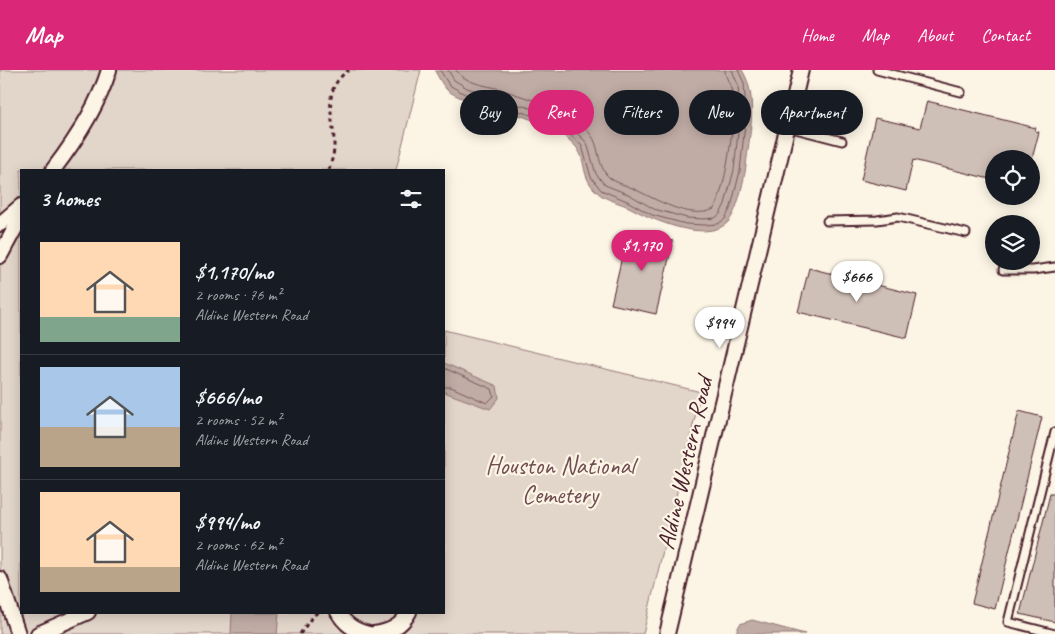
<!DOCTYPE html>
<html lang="en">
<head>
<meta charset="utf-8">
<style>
  body { margin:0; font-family:Caveat,sans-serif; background:#242831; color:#f1f3f6; height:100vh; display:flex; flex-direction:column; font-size:19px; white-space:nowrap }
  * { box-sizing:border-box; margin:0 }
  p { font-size:16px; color:#9ea1a6 }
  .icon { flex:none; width:28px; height:28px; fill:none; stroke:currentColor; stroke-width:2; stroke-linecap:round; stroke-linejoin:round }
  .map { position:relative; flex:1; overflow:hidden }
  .panel { position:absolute; left:20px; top:99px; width:425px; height:445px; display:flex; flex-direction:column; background:#171b24; border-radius:0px; box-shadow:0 2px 12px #0003 }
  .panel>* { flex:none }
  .guide { position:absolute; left:460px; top:20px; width:475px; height:45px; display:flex; gap:10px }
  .controls { position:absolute; left:985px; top:80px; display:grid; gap:10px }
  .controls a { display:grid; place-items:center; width:55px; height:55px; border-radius:50%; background:#171b24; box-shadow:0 2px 12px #0003; font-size:25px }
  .price { position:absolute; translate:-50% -42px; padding:0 11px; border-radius:18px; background:#fff; color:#222; font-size:16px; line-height:32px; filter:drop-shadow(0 1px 2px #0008) }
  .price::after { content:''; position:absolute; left:50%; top:30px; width:15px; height:11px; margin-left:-8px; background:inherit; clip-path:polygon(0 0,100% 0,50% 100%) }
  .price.current { background:#db2777; color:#fff }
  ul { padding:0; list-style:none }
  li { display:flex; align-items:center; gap:15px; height:125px; padding:0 20px }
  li+li { border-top:1px solid #363941 }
  li span { display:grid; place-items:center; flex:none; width:140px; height:100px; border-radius:0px; color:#555 }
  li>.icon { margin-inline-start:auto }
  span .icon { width:60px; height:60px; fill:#fffc; stroke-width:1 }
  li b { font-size:21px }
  h2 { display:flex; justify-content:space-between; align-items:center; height:60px; padding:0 20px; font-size:21px }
  .pill { padding:0 18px; border-radius:22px; background:#171b24; box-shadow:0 2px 12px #0003; font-size:18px; line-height:45px }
  .pill.current { background:#db2777; color:#fff }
  header { display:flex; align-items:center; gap:30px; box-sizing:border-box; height:70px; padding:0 25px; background:#db2777; color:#fff }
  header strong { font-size:24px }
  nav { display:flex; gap:28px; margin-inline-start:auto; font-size:18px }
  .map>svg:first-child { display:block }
</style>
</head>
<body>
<header>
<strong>Map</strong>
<nav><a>Home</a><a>Map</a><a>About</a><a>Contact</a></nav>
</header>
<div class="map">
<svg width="1055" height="564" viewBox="0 0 1055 564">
  <rect width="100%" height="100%" fill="#fcf5e5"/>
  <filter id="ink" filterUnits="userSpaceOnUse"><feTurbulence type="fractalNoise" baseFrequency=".02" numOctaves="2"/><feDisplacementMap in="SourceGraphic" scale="10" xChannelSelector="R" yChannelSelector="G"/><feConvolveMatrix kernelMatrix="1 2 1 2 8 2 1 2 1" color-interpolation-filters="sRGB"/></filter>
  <g filter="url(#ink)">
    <path fill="#e2d5ca" stroke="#967a7a" d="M0 0H421L396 100H21V542H444V260L701 322 643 564H0Z"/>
    <g fill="#c0aca5" stroke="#917474">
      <path d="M742 0C759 27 749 66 746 96 744 110 737 144 727 153 706 173 652 150 631 138 621 133 605 130 597 122 580 106 587 92 577 78 574 74 567 68 563 65 546 53 514 43 493 37 477 32 460 30 447 20 442 15 438 6 435 1Z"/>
      <path d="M444 293 497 316 499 328 490 339 444 322Z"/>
      <path d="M232 543H279L277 564H231Z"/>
      <path d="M752 550 805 564H735L740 554Z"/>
    </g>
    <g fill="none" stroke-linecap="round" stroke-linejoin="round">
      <g stroke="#79575c" stroke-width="1">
        <path d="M440 0 449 15 465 24 534 46 566 61 582 76 591 107 601 120 627 131 652 145 686 154 704 155 718 154 725 149 731 137 740 101 746 44 744 13 738 0"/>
        <path d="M448 0 454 10 467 18 536 40 569 55 587 73 596 104 605 115 630 125 654 139 687 148 704 149 715 148 720 144 725 134 734 100 740 44 738 15 732 0"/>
        <path d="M456 0C465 14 486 15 500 19 521 26 557 37 574 50 581 55 592 63 595 72 599 82 599 95 606 104 612 112 623 114 632 118 654 128 690 151 714 139 727 115 737 44 731 18 729 11 725 7 725 0"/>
        <path d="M444 298 492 319 494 326 487 333 451 317H444"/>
      </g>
    </g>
    <g fill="#cfc0b7" stroke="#4a1f2b">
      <path d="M927 31 1036 58 1035 61 1039 62 1032 89H994V110L913 90 906 121 861 110 875 48 920 58Z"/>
      <path d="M628 161 673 171 656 244 611 234Z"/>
      <path d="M809 198 917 225 907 268 798 242Z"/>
      <path d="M1019 341 1042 347 995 539 972 533Z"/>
      <path d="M1050 424H1055V552L1020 544Z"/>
    </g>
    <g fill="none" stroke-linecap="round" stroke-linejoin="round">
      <g stroke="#4a1f2b" stroke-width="11">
        <g id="service">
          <path d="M877 0 961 22"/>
          <path d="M788 57 842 71"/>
          <path d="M827 151 877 150 898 147 966 163"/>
          <path d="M1003 200H1033L1055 197"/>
          <path d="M1055 362 1008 552 1055 564"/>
        </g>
      </g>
      <g stroke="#4a1f2b" stroke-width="18">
        <g id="minor">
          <path d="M53 100C76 70 98 36 109 0"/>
          <path d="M0 154 21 136"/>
          <path d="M0 186 21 147"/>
          <path d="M0 509 18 564"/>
          <path d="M338 542C345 555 355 561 369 564"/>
          <path d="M38 564 88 542"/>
          <path d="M374 564C389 562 401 557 409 542"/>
          <path d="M667 564 801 0"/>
        </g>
      </g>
      <g stroke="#4a1f2b" stroke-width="3" stroke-dasharray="4 4" stroke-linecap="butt">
        <path d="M329 100C331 92 334 85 334 77 335 47 319 21 349 0"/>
        <path d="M300 564 312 547 318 542"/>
      </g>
      <use href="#service" stroke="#fcf5e5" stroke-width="7"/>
      <use href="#minor" stroke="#fcf5e5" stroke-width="14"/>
    </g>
  </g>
  <g text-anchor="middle" stroke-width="4.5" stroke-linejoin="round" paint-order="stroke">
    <g font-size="25" fill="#4a1f2b" stroke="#fcf5e5">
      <text transform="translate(684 393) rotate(-77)" y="9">Aldine Western Road</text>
    </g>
    <g font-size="25" fill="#704c53" stroke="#fcf5e5">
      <text x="560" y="404">Houston National<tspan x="560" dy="29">Cemetery</tspan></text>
    </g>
  </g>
</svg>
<div class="controls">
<a><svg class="icon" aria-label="locate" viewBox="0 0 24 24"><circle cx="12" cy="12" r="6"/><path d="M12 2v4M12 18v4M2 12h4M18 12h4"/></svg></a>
<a><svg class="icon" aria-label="layers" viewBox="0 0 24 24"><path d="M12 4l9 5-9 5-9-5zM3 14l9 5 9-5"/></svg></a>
</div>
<b class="price current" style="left:642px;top:202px">$1,170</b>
<b class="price" style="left:857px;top:233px">$666</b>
<b class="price" style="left:720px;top:279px">$994</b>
<div class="guide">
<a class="pill">Buy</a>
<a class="pill current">Rent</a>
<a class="pill">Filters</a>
<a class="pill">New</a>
<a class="pill">Apartment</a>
</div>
<section class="panel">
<h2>3 homes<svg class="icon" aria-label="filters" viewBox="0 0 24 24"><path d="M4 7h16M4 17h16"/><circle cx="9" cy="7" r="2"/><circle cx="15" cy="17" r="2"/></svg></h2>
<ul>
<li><span style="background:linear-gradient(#ffd9b3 75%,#7fa58c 0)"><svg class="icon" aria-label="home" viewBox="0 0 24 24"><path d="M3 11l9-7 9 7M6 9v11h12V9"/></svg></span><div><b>$1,170/mo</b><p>2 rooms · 76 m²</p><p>Aldine Western Road</p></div></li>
<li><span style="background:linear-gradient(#a9c7e8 60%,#b9a48a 0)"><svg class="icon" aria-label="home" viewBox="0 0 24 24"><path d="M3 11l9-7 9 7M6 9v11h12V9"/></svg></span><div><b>$666/mo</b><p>2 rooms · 52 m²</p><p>Aldine Western Road</p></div></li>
<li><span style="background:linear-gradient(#ffd9b3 75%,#b9a48a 0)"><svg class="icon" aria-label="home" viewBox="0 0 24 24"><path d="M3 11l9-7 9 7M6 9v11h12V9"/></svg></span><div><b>$994/mo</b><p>2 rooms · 62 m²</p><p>Aldine Western Road</p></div></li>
</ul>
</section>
</div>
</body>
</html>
